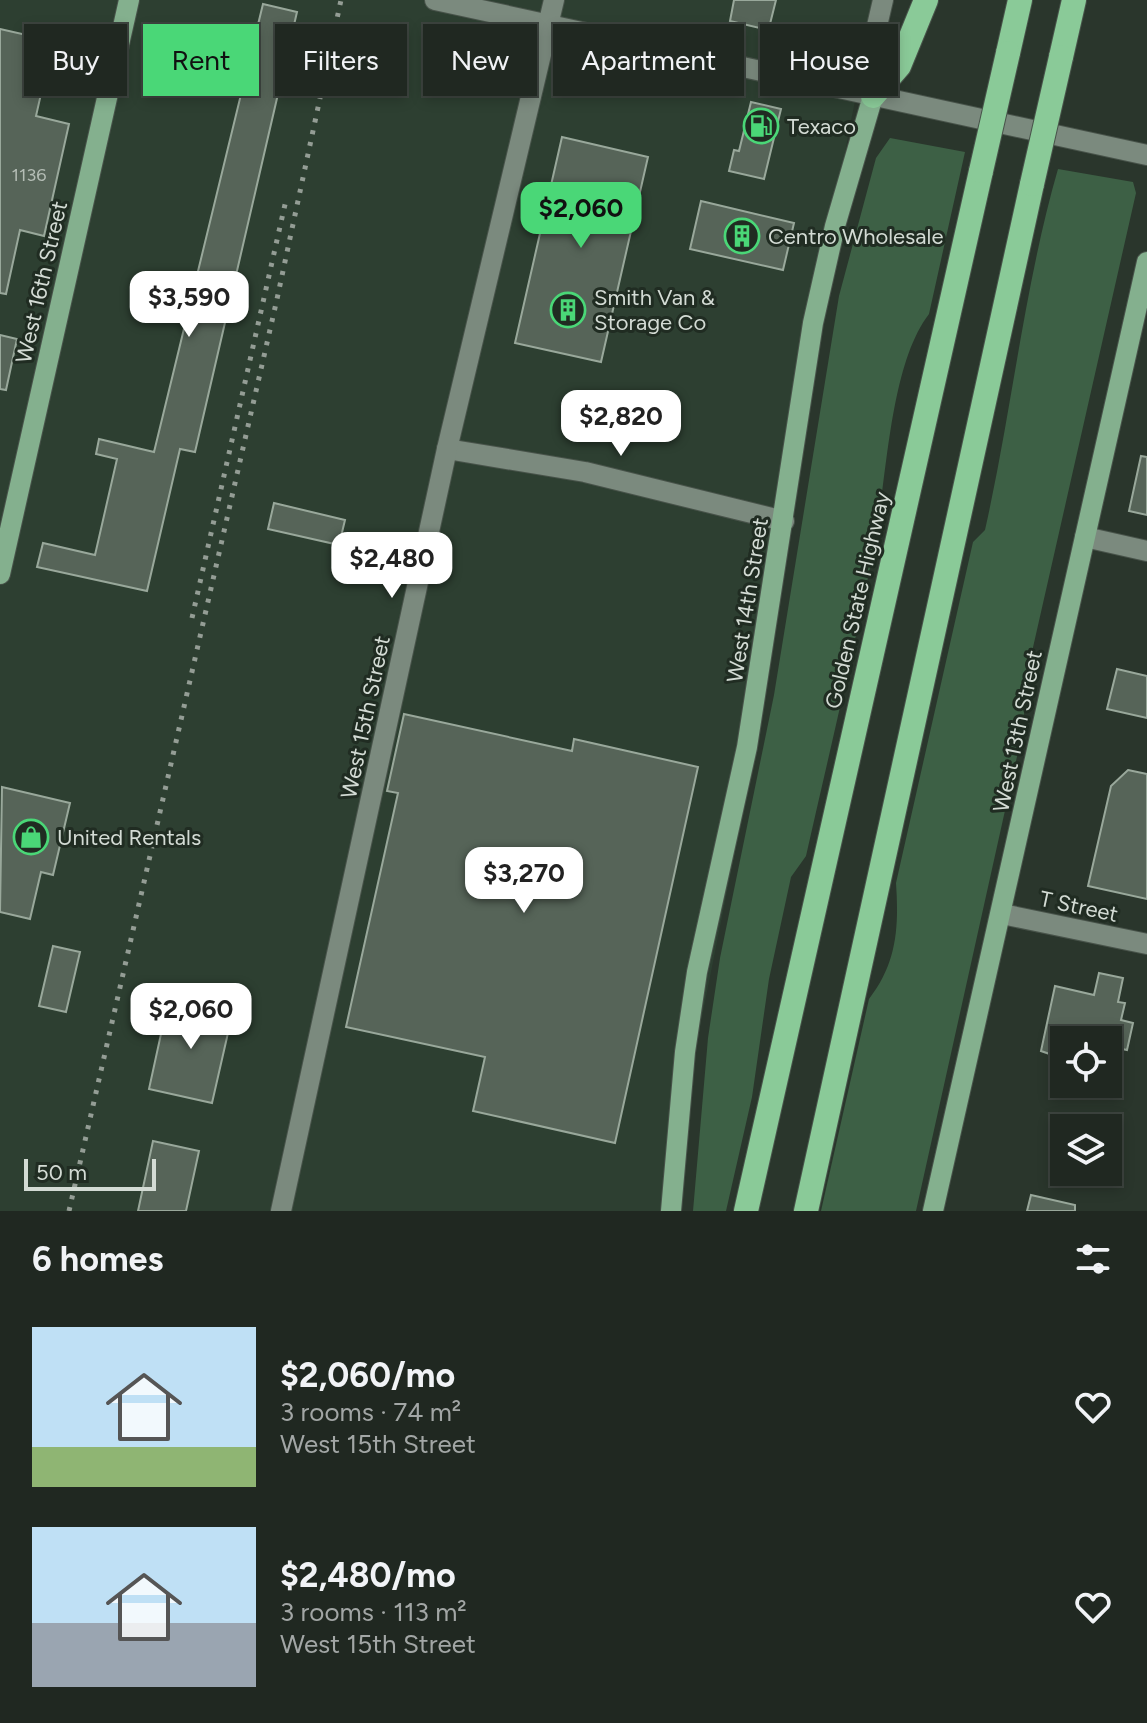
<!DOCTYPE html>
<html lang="en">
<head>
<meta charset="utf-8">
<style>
  body { margin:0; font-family:Figtree,sans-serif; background:#2d342e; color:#f1f3f6; height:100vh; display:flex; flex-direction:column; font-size:30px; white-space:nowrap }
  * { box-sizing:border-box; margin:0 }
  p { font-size:26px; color:#a2a6a5 }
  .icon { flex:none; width:44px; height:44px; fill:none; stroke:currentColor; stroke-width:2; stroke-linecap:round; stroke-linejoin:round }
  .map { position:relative; height:1211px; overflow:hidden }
  .drawer { display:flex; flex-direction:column; background:#202821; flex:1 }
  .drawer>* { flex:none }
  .hud { position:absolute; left:24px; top:24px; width:1100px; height:72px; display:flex; gap:16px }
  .fabs { position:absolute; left:1050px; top:1026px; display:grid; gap:16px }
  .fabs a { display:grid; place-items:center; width:72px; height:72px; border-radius:0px; background:#202821; box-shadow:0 4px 12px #0003,0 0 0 2px #3d443f; font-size:40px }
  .scale { position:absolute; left:24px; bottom:20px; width:132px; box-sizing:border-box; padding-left:8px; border:4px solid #d3dbd4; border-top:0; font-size:22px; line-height:28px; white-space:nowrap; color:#d3dbd4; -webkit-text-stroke:6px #202c22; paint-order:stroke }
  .price { position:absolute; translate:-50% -68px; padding:0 18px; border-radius:16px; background:#fff; color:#222; font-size:26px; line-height:52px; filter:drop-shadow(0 2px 4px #0008) }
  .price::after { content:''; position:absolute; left:50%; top:48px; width:24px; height:18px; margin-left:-12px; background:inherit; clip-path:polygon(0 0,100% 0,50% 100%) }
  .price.current { background:#4ad777; color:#111 }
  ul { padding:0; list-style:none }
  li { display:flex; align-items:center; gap:24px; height:200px; padding:0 32px }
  li span { display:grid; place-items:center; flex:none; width:224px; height:160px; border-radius:0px; color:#555 }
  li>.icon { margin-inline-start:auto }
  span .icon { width:96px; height:96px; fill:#fffc; stroke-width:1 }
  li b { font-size:34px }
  h2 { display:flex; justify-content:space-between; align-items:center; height:96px; padding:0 32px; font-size:34px }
  .tag { padding:0 28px; border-radius:0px; background:#202821; box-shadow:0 4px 12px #0003,0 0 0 2px #3d443f; font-size:28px; line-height:72px }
  .tag.current { background:#4ad777; color:#111 }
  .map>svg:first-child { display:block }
</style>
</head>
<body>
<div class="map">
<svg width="1147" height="1211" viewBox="0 0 1147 1211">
  <rect width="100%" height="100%" fill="#2a362c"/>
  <path fill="#2d3f31" d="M0 0H876L848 135 752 767 700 1027 669 1211H0Z"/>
  <g fill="#3d6045">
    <path d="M890 138 965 152 929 314C889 366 887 481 874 548 854 651 829 754 806 856L791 877 769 979 752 1097 726 1211H693L708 1038 720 958 774 695 839 296 876 158Z"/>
    <path d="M1058 169 1133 182 1136 193 1029 665 1022 734 916 1211H821L869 999C897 963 899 927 896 883L973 542 985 530C1012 410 1024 287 1058 169Z"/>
  </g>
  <g fill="#566458" stroke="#99a89b" stroke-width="2">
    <path d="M734 0H776L770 24 764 29 730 21Z"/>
    <path d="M263 4 297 12 195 452 180 449 147 591 37 567 43 543 95 555 117 459 96 454 99 439 154 452Z"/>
    <path d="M0 29 53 41 36 116 69 124 44 236 20 230 6 294 0 293Z"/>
    <path d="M751 102 781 109 764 179 729 171 734 150 739 151Z"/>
    <path d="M562 137 648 157 601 362 515 343Z"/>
    <path d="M701 201 794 223 783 270 690 249Z"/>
    <path d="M0 335 17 339 6 390 0 389Z"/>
    <path d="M1141 456 1147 457V515L1129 511Z"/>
    <path d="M274 503 345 520 339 545 268 529Z"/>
    <path d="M1117 669 1147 676V718L1107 709Z"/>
    <path d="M404 714 572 751 574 739 698 767 615 1143 473 1111 485 1057 346 1027 398 793 387 791Z"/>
    <path d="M1128 770 1147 774V899L1088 886 1111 786Z"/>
    <path d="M2 787 70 803 53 875 41 872 30 919 0 912Z"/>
    <path d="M53 946 80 952 66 1012 39 1006Z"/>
    <path d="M1099 973 1123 978 1118 1002 1125 1003 1121 1020 1133 1023 1127 1050 1108 1046V1040H1064V1059L1041 1051 1055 986 1094 995Z"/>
    <path d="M183 1000 233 1011 212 1103 149 1089 166 1011 180 1014Z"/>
    <path d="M153 1141 199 1151 186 1211H138Z"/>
    <path d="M1031 1195 1075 1205V1211H1027Z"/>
  </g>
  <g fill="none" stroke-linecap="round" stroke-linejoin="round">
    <g stroke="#48534a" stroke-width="22">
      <g id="minor">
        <path d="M435 0 1147 155"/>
        <path d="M873 96 870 56 883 0"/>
        <path d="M447 449 585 472 784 521"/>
        <path d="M1085 537 1147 551"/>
        <path d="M1002 914 1147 944"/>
        <path d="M281 1211 447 449 554 0"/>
      </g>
    </g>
    <g stroke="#48534a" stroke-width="22">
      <g id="major">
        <path d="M0 574 129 0"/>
        <path d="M671 1211 685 1052 697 972 747 747 813 323 835 226 873 96"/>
        <path d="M933 1211 1147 262"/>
      </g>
    </g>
    <g stroke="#48534a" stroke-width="26">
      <g id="highway">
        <path d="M1008 53 1020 0"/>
        <path d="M1061 57 1074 0"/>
        <path d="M873 96 899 66 926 0"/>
        <path d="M746 1211 981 171"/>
        <path d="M806 1211 1032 184"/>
      </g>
    </g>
    <use href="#minor" stroke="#7b8a7e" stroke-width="20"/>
    <use href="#major" stroke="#84b08e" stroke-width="20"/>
    <use href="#highway" stroke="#8aca98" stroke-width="24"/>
    <g stroke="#949d95" stroke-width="5" stroke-dasharray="4 8" stroke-linecap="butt">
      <path d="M192 618 286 200"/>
      <path d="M69 1211 277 299 341 0"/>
    </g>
    <g stroke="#48534a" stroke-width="26" stroke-linecap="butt">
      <g id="highway-bridge">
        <path d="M981 171 1008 53"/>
        <path d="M1032 184 1061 57"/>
      </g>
    </g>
    <use href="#highway-bridge" stroke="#8aca98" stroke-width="24"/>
  </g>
  <defs>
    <g id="fuel-ring" transform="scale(1.8)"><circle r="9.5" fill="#202c22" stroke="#4ad777" stroke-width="1.5"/><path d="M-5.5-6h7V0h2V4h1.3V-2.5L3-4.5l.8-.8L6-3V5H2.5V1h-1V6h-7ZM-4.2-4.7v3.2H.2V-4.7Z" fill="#4ad777"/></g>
    <g id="building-ring" transform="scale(1.8)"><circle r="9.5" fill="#202c22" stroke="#4ad777" stroke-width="1.5"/><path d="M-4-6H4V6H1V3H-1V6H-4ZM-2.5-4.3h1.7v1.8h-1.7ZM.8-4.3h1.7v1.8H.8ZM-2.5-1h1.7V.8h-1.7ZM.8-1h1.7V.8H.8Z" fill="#4ad777"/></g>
    <g id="shop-ring" transform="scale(1.8)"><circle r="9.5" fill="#202c22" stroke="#4ad777" stroke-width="1.5"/><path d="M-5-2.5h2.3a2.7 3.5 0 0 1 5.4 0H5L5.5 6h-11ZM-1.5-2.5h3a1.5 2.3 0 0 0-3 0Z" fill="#4ad777"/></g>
  </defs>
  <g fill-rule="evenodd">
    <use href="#fuel-ring" x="761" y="126"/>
    <use href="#building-ring" x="742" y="236"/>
    <use href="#building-ring" x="568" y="310"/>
    <use href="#shop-ring" x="31" y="837"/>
  </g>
  <g text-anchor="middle" stroke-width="6" stroke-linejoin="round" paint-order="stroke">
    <g font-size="18" fill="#b4bdb5">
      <text x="29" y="181">1136</text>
    </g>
    <g font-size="22" fill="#d3dbd4" stroke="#202c22" text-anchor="start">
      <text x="787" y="134">Texaco</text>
      <text x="768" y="244">Centro Wholesale</text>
      <text x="594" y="305">Smith Van &amp;<tspan x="594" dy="25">Storage Co</tspan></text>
      <text x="57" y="845">United Rentals</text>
    </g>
    <g font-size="22" fill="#d3dbd4" stroke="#202c22">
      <text transform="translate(41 282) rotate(-77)" y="8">West 16th Street</text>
      <text transform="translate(747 600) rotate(-81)" y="8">West 14th Street</text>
      <text transform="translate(857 600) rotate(-77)" y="8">Golden State Highway</text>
      <text transform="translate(365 717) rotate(-78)" y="8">West 15th Street</text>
      <text transform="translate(1017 731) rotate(-78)" y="8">West 13th Street</text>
      <text transform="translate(1079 906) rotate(12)" y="8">T Street</text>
    </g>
  </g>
</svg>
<div class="fabs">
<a><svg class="icon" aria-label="locate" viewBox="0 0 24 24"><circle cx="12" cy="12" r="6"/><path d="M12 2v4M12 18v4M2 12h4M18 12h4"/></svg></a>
<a><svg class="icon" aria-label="layers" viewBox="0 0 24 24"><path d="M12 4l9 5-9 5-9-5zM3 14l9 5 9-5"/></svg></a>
</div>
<div class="scale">50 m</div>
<b class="price current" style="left:581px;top:250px">$2,060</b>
<b class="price" style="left:189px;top:339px">$3,590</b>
<b class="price" style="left:621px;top:458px">$2,820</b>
<b class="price" style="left:392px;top:600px">$2,480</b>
<b class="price" style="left:524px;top:915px">$3,270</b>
<b class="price" style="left:191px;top:1051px">$2,060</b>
<div class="hud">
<a class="tag">Buy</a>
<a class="tag current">Rent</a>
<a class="tag">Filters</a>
<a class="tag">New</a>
<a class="tag">Apartment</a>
<a class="tag">House</a>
</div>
</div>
<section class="drawer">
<h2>6 homes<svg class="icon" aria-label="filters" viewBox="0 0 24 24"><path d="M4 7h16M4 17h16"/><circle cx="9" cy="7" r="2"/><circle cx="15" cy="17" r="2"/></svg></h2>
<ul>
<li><span style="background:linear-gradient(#bfe0f5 75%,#8fb573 0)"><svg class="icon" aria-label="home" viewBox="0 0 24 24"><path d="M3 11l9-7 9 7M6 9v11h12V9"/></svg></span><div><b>$2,060/mo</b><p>3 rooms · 74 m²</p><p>West 15th Street</p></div><svg class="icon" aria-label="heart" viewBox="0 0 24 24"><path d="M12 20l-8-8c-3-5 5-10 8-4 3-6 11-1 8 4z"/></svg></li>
<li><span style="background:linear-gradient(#bfe0f5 60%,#9aa5b1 0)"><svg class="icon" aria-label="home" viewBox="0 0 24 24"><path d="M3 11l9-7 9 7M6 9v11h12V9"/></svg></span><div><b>$2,480/mo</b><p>3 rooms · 113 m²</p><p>West 15th Street</p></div><svg class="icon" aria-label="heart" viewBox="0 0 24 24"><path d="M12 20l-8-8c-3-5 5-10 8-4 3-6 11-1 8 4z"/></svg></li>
</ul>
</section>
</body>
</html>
